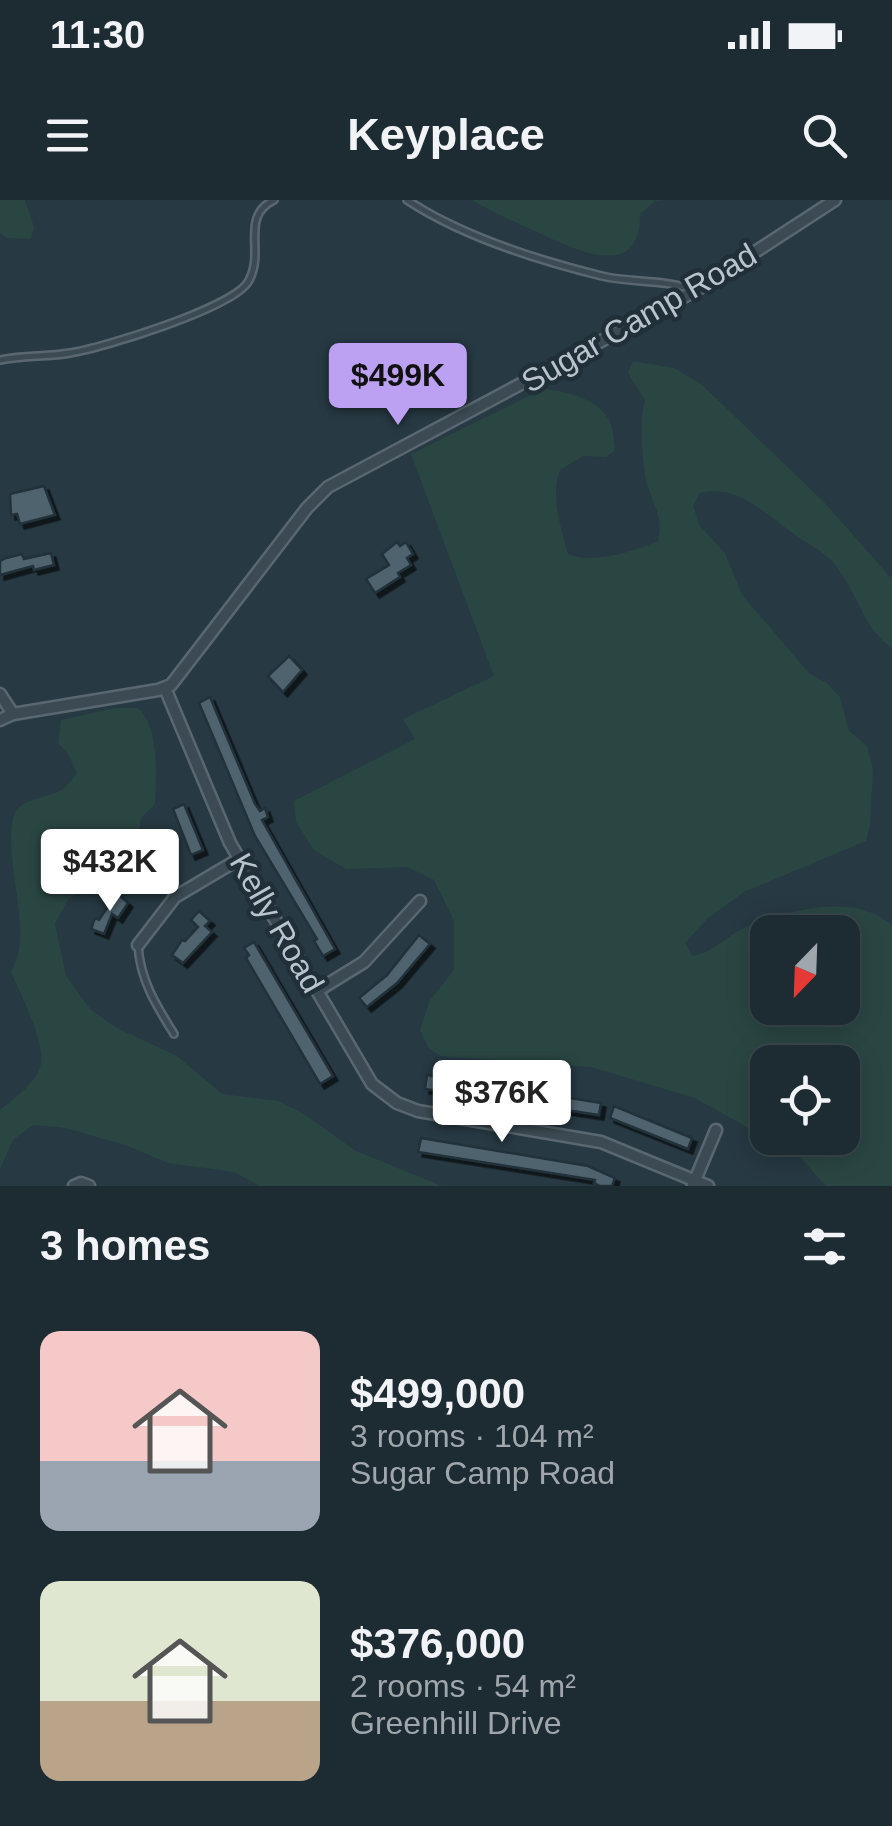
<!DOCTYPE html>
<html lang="en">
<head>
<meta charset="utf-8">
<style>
  body { margin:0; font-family:Helvetica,sans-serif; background:#2a373e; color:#f1f3f6; height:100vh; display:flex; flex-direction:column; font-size:38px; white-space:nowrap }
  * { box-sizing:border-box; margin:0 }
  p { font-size:32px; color:#a0a7ac }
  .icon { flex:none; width:55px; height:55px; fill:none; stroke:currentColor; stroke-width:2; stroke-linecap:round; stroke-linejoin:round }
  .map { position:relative; height:986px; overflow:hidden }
  .sheet { display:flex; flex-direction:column; background:#1d2b32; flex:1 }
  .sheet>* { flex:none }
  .needle { width:65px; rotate:203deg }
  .fabs { position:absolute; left:750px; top:715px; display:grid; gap:20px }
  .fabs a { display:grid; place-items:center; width:110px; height:110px; border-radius:20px; background:#1d2b32; box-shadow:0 5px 25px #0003,0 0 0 2px #3b474d; font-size:50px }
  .price { position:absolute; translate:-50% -85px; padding:0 22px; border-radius:10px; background:#fff; color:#222; font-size:32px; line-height:65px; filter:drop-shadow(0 2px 5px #0008) }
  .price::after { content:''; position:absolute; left:50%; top:60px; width:30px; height:22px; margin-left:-15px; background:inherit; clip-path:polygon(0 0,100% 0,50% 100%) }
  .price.active { background:#bca0f2; color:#111 }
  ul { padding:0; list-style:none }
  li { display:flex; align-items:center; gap:30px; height:250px; padding:0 40px }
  li span { display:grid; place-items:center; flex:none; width:280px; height:200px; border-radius:20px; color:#555 }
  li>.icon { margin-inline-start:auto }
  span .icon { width:120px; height:120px; fill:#fffc; stroke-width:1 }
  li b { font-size:42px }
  h2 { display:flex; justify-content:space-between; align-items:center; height:120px; padding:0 40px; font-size:42px }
  .status { display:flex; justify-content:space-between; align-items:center; height:70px; padding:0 50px; background:#1d2b32; direction:ltr }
  .status svg { height:28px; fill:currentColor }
  header { display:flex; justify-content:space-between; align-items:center; height:130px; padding:0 40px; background:#1d2b32; font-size:45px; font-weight:800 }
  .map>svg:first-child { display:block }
</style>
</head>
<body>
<div class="status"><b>11:30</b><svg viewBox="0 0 49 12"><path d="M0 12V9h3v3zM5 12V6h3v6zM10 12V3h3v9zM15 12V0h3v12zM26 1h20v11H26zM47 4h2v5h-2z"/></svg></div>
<header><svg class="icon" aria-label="menu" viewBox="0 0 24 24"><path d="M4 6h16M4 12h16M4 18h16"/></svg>Keyplace<svg class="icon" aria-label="search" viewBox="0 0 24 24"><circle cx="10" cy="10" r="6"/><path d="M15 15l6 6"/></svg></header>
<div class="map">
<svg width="892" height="986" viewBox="0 0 892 986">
  <defs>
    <filter id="shadow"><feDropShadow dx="4.5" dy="4.5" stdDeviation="0" flood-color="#0009"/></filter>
  </defs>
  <rect width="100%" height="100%" fill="#273943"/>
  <g fill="#2a4643" fill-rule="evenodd">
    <path d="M0 0H25L34 27 31 39 7 38 0 33Z"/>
    <path d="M472 0H667L655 1 640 14C641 84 572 48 537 32 515 22 492 12 472 0Z"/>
    <path d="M633 161 674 168 701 184 824 302 892 379V448C865 430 858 396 839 370 827 353 813 347 797 336 767 316 739 283 700 293L693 306 700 326 725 353 742 395 809 473 827 483 840 497 849 531 867 546 873 569 870 625 866 641 744 692 708 718 685 743 692 756C712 753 723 739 740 730 781 711 857 690 892 726V986H826L800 957 695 898 591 867 440 856 428 847 420 830 430 800 454 770V721L434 680 408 667 346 669 314 650 296 622 294 601 415 539 403 519 494 476 411 254 543 189C565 191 595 198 608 218 613 225 614 241 615 250L606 257 583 256 560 270C550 297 561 327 568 354 590 365 636 351 658 341 664 314 652 305 646 280 642 258 639 221 645 200L628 173ZM768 732H842V808H768ZM768 862H842V938H768Z"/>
    <path d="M115 508H138C160 529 156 575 155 604L141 618 133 660 69 698 55 724 66 776 91 810 117 828 177 856 222 894 278 901 304 914 356 951 442 986H260L234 972 168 963 128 946 66 928 33 925 13 940 0 969V910C14 898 38 883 41 863 45 841 20 793 11 772 14 765 18 757 19 749 26 714 0 634 17 609 30 597 47 598 61 590 67 587 73 578 77 573L68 554 58 543 61 520Z"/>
  </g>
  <g fill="#50636e" stroke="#22313a" stroke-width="2.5" filter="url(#shadow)">
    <path d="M44 286 55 315 20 324 17 314 11 315 10 294Z"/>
    <path d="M397 342 400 346 406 342 413 354 407 358 411 365 398 373 400 377 375 393 366 379 389 365 382 354Z"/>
    <path d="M51 353 54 365 34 370 33 366 0 375V361L6 358 22 354 24 359Z"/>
    <path d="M289 456 302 470 283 492 268 476Z"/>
    <path d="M210 497 255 604 260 611 265 608 268 617 262 620 335 749 323 756 314 741 317 739 255 636 199 503Z"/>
    <path d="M184 604 203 650 191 655 173 609Z"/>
    <path d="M117 693 128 703 118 718 112 714 104 734 91 729 95 718 99 720Z"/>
    <path d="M199 711 210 721 205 726 212 732 183 763 172 755 182 740 185 741 198 727 191 720Z"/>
    <path d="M419 735 430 744 397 783 367 807 359 798 387 775Z"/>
    <path d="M254 742 333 876 320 884 246 758 249 755 244 748Z"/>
    <path d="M427 875 601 903 599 915 425 889Z"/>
    <path d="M614 906 692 938 688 949 610 918Z"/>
    <path d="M421 938 588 966 615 978 612 986H600L594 983 595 980 418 952Z"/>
  </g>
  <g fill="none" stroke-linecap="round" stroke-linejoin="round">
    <g stroke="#5a6770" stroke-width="10">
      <g id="lane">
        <path d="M407 0C463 37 537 60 602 76 631 83 665 79 693 90"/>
        <path d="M0 160C23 155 47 157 70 153 103 148 232 108 248 82 266 53 239 17 274 0"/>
        <path d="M138 745C140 780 156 805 174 834"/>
      </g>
    </g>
    <g stroke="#5a6770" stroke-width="15">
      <g id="street">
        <path d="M165 488 230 643 372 884 397 903 418 911 601 942 708 986"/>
        <path d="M0 494 13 514"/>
        <path d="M0 520 13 514 158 490 171 485 307 308 328 287 695 91 835 0"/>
        <path d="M138 745 175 697 239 659"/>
        <path d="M317 791 364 762 420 701"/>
        <path d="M693 985 716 930"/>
        <path d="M74 986 81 983 89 986"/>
      </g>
    </g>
    <use href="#lane" stroke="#3b4a53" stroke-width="5"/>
    <use href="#street" stroke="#3b4a53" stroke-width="10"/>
  </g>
  <g text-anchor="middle" stroke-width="9" stroke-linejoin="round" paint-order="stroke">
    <g font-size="32" fill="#b9c4cd" stroke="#202f38">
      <text transform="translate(639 118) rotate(-30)" y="11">Sugar Camp Road</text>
      <text transform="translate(277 723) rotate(60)" y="11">Kelly Road</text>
    </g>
  </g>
</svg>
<div class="fabs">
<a><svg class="needle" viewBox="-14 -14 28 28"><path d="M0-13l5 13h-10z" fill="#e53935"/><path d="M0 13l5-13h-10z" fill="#a0a7ac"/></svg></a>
<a><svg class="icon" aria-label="locate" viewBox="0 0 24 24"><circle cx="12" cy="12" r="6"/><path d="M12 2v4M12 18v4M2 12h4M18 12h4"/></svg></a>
</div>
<b class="price active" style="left:398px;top:228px">$499K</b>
<b class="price" style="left:110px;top:714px">$432K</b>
<b class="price" style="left:502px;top:945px">$376K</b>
</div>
<section class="sheet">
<h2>3 homes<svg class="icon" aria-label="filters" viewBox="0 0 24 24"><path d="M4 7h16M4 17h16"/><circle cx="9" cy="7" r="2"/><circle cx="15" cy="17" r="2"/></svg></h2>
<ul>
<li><span style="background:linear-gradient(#f6c9c9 65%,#9aa5b1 0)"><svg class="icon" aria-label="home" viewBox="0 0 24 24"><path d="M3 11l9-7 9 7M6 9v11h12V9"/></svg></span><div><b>$499,000</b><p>3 rooms · 104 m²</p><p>Sugar Camp Road</p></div></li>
<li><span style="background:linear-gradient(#dfe7d0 60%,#b9a48a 0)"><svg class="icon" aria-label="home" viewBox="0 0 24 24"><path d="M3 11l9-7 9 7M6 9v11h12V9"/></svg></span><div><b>$376,000</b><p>2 rooms · 54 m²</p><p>Greenhill Drive</p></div></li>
</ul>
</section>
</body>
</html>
